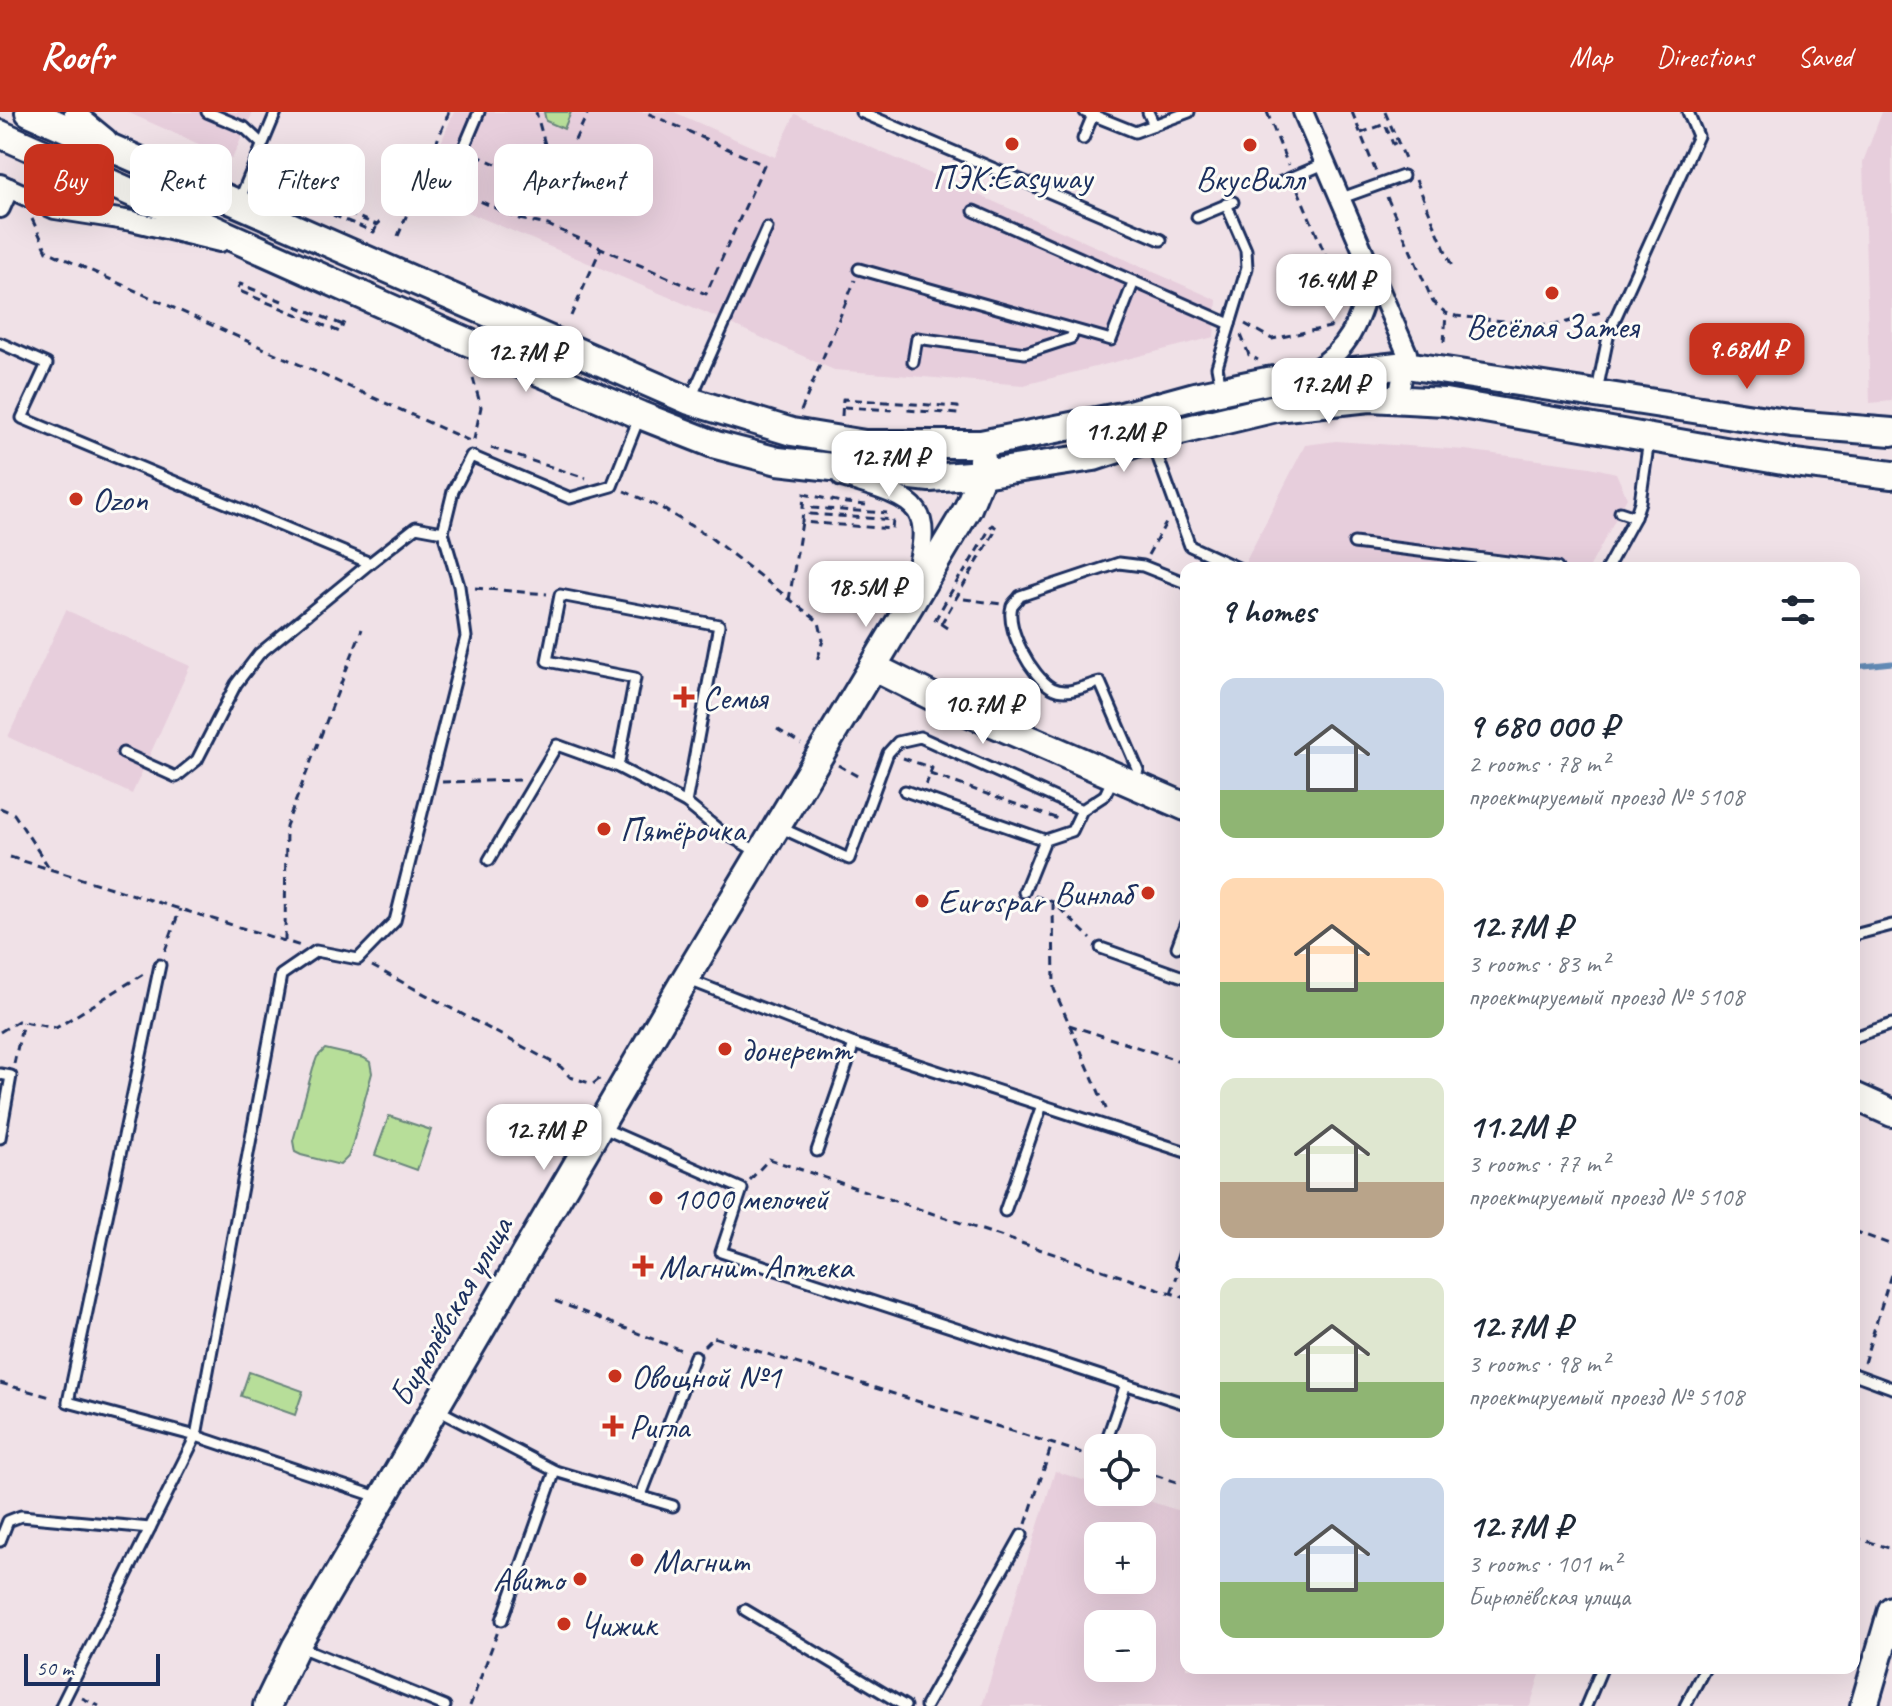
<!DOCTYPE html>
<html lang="en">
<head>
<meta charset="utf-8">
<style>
  body { margin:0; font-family:Caveat,sans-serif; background:#f2f2f3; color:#1f2937; height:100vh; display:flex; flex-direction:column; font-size:30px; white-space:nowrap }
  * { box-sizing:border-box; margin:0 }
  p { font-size:26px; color:#747a83 }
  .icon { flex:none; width:44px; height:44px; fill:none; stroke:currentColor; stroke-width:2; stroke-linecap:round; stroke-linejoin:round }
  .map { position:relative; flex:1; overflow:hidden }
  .details { position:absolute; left:1180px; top:450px; width:680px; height:1112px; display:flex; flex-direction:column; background:#fff; border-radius:16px; box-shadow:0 8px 32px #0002 }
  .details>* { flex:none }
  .banner { position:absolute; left:24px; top:32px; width:760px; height:72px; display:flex; gap:16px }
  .controls { position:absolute; left:1084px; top:1322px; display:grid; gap:16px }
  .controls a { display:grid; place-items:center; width:72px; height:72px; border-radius:16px; background:#fff; box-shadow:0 8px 32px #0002; font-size:40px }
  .scale { position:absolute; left:24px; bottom:20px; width:136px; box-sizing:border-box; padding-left:8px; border:4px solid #1b2f5e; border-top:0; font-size:22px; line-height:28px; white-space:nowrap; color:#1b2f5e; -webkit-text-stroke:6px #fdfcf7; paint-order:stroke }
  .price { position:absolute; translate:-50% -68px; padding:0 18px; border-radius:16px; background:#fff; color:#222; font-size:26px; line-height:52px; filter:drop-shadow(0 2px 4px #0008) }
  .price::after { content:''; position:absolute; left:50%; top:48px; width:24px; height:18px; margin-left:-12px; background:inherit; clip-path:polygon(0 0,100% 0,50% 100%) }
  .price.selected { background:#c8321e; color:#fff }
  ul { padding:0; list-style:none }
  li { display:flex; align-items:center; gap:24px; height:200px; padding:0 40px }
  li span { display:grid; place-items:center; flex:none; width:224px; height:160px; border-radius:16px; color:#555 }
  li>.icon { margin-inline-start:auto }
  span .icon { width:96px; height:96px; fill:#fffc; stroke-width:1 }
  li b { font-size:34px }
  h2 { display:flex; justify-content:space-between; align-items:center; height:96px; padding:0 40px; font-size:34px }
  .chip { padding:0 28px; border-radius:16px; background:#fff; box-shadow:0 8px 32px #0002; font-size:28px; line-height:72px }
  .chip.selected { background:#c8321e; color:#fff }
  header { display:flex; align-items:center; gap:48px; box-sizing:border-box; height:112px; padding:0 40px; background:#c8321e; color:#fff }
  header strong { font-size:38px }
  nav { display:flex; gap:44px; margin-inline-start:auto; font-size:28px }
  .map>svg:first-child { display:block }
</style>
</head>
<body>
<header>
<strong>Roofr</strong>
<nav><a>Map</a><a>Directions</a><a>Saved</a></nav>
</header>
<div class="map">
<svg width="1892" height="1594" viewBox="0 0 1892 1594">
  <rect width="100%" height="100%" fill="#f0e1e7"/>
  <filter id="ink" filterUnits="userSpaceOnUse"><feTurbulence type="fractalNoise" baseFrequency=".0125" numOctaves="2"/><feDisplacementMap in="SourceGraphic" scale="16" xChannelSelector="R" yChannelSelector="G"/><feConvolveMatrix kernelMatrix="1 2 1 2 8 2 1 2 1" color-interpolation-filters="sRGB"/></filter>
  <g filter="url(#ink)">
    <g fill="#e7cedc" fill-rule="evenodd">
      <path d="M127 0H253L232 47Z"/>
      <path d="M454 0H674L775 45 795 2 1217 188 1214 225 1024 273 834 258 709 202 420 80Z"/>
      <path d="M1882 0H1892V289L1870 291 1863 50Z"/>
      <path d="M1336 329 1465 338 1590 355 1616 361 1627 386 1589 456H1256L1245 451 1305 333Z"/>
      <path d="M66 498 190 554 132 682 8 625Z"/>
      <path d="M1055 1359 1098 1373V1380H1121L1186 1401V1556H1542L1530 1594H982ZM1142 1424V1468H1098V1424ZM1142 1512V1556H1098V1512Z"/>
    </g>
    <g fill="#b7de99" stroke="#69867c" stroke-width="2">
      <path d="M544 0H571L564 17 546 9Z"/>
      <path d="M325 937 364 946 370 950 372 961 352 1034 348 1045 340 1053 301 1043 295 1040 293 1029 313 956 317 945Z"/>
      <path d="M389 1004 431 1018 417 1058 375 1043Z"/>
      <path d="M249 1260 303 1279 295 1303 241 1284Z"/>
    </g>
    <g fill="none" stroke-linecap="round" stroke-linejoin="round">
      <path stroke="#638bb6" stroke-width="5" d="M1854 555 1892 551"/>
      <g stroke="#1b2f5e" stroke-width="15">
        <g id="lane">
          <path d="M207 0 245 16 262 32"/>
          <path d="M861 0 1161 128"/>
          <path d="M1085 0 1135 20 1189 0"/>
          <path d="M1148 0 1154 13"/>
          <path d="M1083 27 1093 3"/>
          <path d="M452 64 479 0"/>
          <path d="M1279 71 1324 52"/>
          <path d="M1339 87 1403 64"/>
          <path d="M239 89 276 0"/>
          <path d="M974 99 1230 212"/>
          <path d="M1197 105 1233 90"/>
          <path d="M859 157 1111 228 1134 169"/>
          <path d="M0 231 47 252 22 306 370 451 416 415 443 420 453 379 471 344 570 386 612 374 639 306"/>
          <path d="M913 250 917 226 1025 241 1071 226 1074 219"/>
          <path d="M1221 276 1217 255 1247 156 1246 138 1226 92"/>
          <path d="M1597 279 1609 220 1698 24 1688 0"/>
          <path d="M691 286 767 116"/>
          <path d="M1152 329 1190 434 1238 456"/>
          <path d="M1620 400 1635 405"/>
          <path d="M1354 431 1557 456"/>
          <path d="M1607 456 1635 405 1640 390 1649 328"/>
          <path d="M123 641 176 665 197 648 236 572 259 542 370 451"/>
          <path d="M618 655 635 566 547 549 560 483 719 513 686 691"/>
          <path d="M1133 668 1138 658 1100 570C1085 574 1067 584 1052 576 1032 565 1005 516 1012 494 1013 492 1019 486 1020 484L1119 451 1143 454 1186 471"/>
          <path d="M905 679 1045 728"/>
          <path d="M779 715 849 747 888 641 898 630 920 625 1082 698"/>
          <path d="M489 748 557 633 618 655 686 691 719 718 758 740"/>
          <path d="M1024 780 1045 728 1072 719 1082 698 1105 683 1113 666"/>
          <path d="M1854 823 1892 813"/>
          <path d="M1177 835 1186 811"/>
          <path d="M1101 836 1186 866"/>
          <path d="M689 868 854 932 1186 1040"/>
          <path d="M1854 925 1892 912"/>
          <path d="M0 962 11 964 0 1026"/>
          <path d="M603 1016 742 1077 721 1140 1186 1292"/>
          <path d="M817 1039 854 932"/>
          <path d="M1005 1099 1042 993"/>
          <path d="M1181 1152 1186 1137"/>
          <path d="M1854 1262 1892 1276"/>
          <path d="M438 1298 555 1359 673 1394"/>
          <path d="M1105 1333 1126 1272"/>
          <path d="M641 1383 695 1244"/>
          <path d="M378 1385 196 1324 281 863 316 839 358 847 395 809 466 525 459 474 443 420"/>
          <path d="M0 1429 8 1409 21 1404 150 1416"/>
          <path d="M745 1498 905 1594"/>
          <path d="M502 1508 555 1359"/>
          <path d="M300 1535 445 1594"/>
          <path d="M61 1594 196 1324 68 1290 160 853"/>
          <path d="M926 1594 1022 1423"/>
          <path d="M1586 1594 1602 1556"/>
          <path d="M1685 1594 1705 1556"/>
        </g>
      </g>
      <g stroke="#1b2f5e" stroke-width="24">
        <g id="street">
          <path d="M74 0 107 27"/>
          <path d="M1303 0 1407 241 1398 286"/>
          <path d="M0 72 55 97 132 109 220 130"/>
          <path d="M0 96 9 76"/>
          <path d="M1312 259C1353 236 1359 207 1372 164"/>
          <path d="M842 365C922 389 937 392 911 478"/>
        </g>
      </g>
      <g stroke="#1b2f5e" stroke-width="32">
        <g id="secondary">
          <path d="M29 0 690 289 792 320 865 332H981L1122 304 1195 284 1267 269 1406 253 1792 312 1892 320"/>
          <path d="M0 22 449 222 640 303 716 333 778 349 930 366 982 362 1094 345 1151 326 1276 296 1370 286 1445 290 1794 351 1892 363"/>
          <path d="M873 555 933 585 1186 695"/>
          <path d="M1854 984 1892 1001"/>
          <path d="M267 1594 296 1534 686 866 968 396 982 362V347"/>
          <path d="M1864 1594 1892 1498"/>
        </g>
      </g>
      <g stroke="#1b2f5e" stroke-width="3" stroke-dasharray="8 6" stroke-linecap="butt">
        <path d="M1267 0 1288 53"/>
        <path d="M1352 0 1376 60"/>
        <path d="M1385 0 1407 51"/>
        <path d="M1361 21 1385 12 1393 32 1397 30"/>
        <path d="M476 43 549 76 554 65 536 0"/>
        <path d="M554 65 565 50 588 0"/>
        <path d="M1416 68 1453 157"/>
        <path d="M459 73 467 83 519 107 548 113 706 182 764 53 645 0"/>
        <path d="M1298 78 1330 154 1343 194"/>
        <path d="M1387 85 1433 190 1446 201 1456 204 1540 213 1560 212 1604 199"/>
        <path d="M320 96 277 78 279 73 377 113 380 110"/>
        <path d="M333 103 374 120 377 113"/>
        <path d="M32 107 47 139 472 330"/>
        <path d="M398 124 449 0"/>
        <path d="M282 189 240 172 237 178 340 220 344 210"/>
        <path d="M296 194 343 213"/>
        <path d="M571 204 601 136"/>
        <path d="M1245 212 1272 227 1330 215 1334 211"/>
        <path d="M1241 223 1249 243 1258 248"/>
        <path d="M1444 230 1446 202"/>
        <path d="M473 266 481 295 473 332"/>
        <path d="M844 295 892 298"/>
        <path d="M801 299 855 168"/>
        <path d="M842 304 843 287 958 295V302L907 298"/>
        <path d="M491 336 586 366"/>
        <path d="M624 379 660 395 711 426 819 510 823 528 817 549"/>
        <path d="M866 393 846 391 804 382 802 410 892 417 893 408 810 402 811 396 887 401"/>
        <path d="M1148 443 1166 411"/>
        <path d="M475 476 547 482"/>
        <path d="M964 487 1001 492"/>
        <path d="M789 488 802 410"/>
        <path d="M941 512 997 416 992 413 963 462"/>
        <path d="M947 516 935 508 962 461"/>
        <path d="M777 617 801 632"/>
        <path d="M903 646 932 656 926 673"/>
        <path d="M838 653 859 665"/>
        <path d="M930 662 1058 707"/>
        <path d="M442 670 522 668"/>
        <path d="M0 696 14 702 50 757"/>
        <path d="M10 745 301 834"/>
        <path d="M1035 784 1053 790 1091 827"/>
        <path d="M1053 790 1054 877 1107 999"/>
        <path d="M285 829 286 714 362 517"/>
        <path d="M165 839 180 797"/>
        <path d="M372 854 561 955 570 965 593 972 603 964"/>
        <path d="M1069 913 1186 951"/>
        <path d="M0 920 18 909 56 916 145 861"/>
        <path d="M14 952 23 910"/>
        <path d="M750 1068 769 1047 1186 1186"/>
        <path d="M1854 1119 1892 1133"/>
        <path d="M1171 1181 1177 1164"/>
        <path d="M555 1189 681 1238"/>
        <path d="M704 1234 713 1225 1098 1346"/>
        <path d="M1864 1251 1892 1159"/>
        <path d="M0 1271 54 1286"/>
        <path d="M1142 1359 1186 1373"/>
        <path d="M1026 1412 1052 1332"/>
        <path d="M1854 1425 1892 1437"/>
        <path d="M82 1586 99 1594"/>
        <path d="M470 1594 498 1519"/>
      </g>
      <use href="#lane" stroke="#fdfcf7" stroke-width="9"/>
      <use href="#street" stroke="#fdfcf7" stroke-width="18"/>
      <use href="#secondary" stroke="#fdfcf7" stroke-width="26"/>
    </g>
  </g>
  <g fill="#c8321e" stroke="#fdfcf7" stroke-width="3">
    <circle cx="1012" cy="32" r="8"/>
    <circle cx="1250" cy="33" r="8"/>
    <circle cx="1552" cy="181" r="8"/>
    <circle cx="76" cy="387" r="8"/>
    <path d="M680 573h8v8h8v8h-8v8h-8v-8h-8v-8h8z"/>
    <circle cx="604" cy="717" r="8"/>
    <circle cx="1148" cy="781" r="8"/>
    <circle cx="922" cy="789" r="8"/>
    <circle cx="725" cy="937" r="8"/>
    <circle cx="656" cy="1086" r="8"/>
    <path d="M639 1142h8v8h8v8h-8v8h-8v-8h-8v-8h8z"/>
    <circle cx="615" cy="1264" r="8"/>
    <path d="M609 1302h8v8h8v8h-8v8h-8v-8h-8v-8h8z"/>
    <circle cx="637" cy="1448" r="8"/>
    <circle cx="580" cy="1467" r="8"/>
    <circle cx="564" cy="1512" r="8"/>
  </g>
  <g text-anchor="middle" stroke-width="6" stroke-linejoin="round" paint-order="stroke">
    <g font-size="34" fill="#1b2f5e" stroke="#fdfcf7" text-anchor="start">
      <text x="1012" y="77" text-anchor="middle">ПЭК:Easyway</text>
      <text x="1250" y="78" text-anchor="middle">ВкусВилл</text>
      <text x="1552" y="226" text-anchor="middle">Весёлая Затея</text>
      <text x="92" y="399">Ozon</text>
      <text x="702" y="597">Семья</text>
      <text x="620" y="729">Пятёрочка</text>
      <text x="1132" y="793" text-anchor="end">Винлаб</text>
      <text x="938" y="801">Eurospar</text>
      <text x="741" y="949">донеретт</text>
      <text x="672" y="1098">1000 мелочей</text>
      <text x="659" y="1166">Магнит Аптека</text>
      <text x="631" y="1276">Овощной №1</text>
      <text x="629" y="1326">Ригла</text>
      <text x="653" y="1460">Магнит</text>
      <text x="564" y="1479" text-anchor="end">Авито</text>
      <text x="580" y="1524">Чижик</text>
    </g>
    <g font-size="34" fill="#1b2f5e" stroke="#fdfcf7">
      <text transform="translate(450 1199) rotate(-60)" y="12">Бирюлёвская улица</text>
    </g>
  </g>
</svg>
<div class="controls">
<a><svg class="icon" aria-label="locate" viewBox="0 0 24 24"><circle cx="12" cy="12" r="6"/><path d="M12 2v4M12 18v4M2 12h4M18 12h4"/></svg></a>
<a>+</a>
<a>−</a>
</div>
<div class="scale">50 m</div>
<b class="price" style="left:1334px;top:210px">16.4M ₽</b>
<b class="price selected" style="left:1747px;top:279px">9.68M ₽</b>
<b class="price" style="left:526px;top:282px">12.7M ₽</b>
<b class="price" style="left:1329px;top:314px">17.2M ₽</b>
<b class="price" style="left:1124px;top:362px">11.2M ₽</b>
<b class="price" style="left:889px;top:387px">12.7M ₽</b>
<b class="price" style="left:866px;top:517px">18.5M ₽</b>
<b class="price" style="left:983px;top:634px">10.7M ₽</b>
<b class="price" style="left:544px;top:1060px">12.7M ₽</b>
<div class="banner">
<a class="chip selected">Buy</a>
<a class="chip">Rent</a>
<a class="chip">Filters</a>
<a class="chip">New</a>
<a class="chip">Apartment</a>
</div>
<section class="details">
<h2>9 homes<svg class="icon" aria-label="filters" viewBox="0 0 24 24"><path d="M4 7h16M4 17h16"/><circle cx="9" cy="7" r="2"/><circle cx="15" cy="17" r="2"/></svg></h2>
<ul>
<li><span style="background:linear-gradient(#c9d6e8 70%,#8fb573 0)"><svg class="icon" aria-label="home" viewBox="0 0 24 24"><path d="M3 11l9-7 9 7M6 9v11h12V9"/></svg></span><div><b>9 680 000 ₽</b><p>2 rooms · 78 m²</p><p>проектируемый проезд № 5108</p></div></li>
<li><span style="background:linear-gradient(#ffd9b3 65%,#8fb573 0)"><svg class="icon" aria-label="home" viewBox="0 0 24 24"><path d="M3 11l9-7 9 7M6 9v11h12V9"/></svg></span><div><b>12.7M ₽</b><p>3 rooms · 83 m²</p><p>проектируемый проезд № 5108</p></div></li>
<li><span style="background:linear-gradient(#dfe7d0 65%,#b9a48a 0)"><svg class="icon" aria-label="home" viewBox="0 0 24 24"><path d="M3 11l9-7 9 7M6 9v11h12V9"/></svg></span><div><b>11.2M ₽</b><p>3 rooms · 77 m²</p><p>проектируемый проезд № 5108</p></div></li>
<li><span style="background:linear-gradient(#dfe7d0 65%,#8fb573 0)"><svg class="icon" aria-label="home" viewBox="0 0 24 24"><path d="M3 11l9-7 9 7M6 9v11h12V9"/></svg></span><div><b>12.7M ₽</b><p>3 rooms · 98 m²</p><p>проектируемый проезд № 5108</p></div></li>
<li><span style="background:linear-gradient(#c9d6e8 65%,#8fb573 0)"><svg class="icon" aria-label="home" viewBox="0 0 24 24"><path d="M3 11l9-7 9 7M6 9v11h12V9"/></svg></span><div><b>12.7M ₽</b><p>3 rooms · 101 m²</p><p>Бирюлёвская улица</p></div></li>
</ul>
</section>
</div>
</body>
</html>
